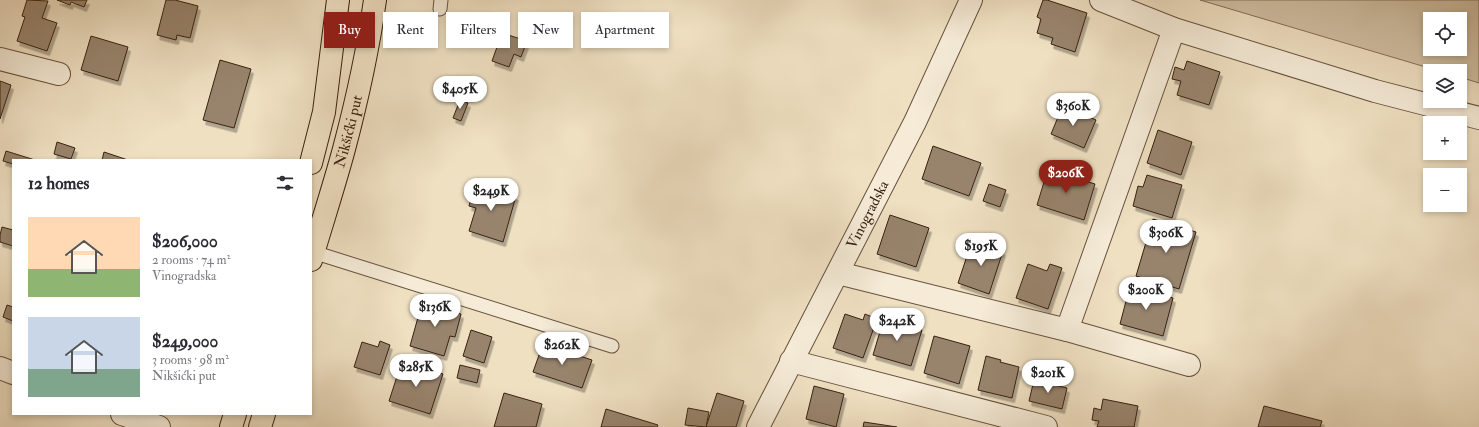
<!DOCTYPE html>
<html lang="en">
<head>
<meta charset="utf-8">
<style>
  body { margin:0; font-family:"IM FELL Double Pica",serif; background:#f7f7f7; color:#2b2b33; height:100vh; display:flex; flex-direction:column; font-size:15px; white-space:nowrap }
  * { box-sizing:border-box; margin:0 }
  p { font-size:13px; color:#7c7c81 }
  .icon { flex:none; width:22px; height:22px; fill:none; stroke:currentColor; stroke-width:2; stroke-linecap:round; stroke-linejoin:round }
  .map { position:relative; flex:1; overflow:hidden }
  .side { position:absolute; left:12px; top:159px; width:300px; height:256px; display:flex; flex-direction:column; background:#fff; border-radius:0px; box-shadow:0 2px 6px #0003 }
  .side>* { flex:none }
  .top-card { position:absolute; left:324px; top:12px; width:380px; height:36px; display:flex; gap:8px }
  .buttons { position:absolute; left:1423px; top:12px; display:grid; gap:8px }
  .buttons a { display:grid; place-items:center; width:44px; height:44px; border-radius:0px; background:#fff; box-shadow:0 2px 6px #0003; font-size:20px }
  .price { position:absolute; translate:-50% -34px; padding:0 9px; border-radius:14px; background:#fff; color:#222; font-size:13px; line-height:26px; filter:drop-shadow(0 1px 2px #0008) }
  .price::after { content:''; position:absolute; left:50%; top:24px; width:12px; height:9px; margin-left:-6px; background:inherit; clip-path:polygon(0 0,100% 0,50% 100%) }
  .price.on { background:#8f2418; color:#fff }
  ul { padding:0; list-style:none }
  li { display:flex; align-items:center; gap:12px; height:100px; padding:0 16px }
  li span { display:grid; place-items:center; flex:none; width:112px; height:80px; border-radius:0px; color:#555 }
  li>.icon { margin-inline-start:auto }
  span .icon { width:48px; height:48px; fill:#fffc; stroke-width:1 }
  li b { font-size:17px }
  h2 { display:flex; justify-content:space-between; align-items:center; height:48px; padding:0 16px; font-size:17px }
  .chip { padding:0 14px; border-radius:0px; background:#fff; box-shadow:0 2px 6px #0003; font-size:14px; line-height:36px }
  .chip.on { background:#8f2418; color:#fff }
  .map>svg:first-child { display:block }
</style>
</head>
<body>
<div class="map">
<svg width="1479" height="427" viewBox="0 0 1479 427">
  <defs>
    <filter id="shadow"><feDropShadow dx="2.5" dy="4.5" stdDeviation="0" flood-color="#0004"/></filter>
  </defs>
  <rect width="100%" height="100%" fill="#efe0c2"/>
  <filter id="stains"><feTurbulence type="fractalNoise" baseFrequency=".005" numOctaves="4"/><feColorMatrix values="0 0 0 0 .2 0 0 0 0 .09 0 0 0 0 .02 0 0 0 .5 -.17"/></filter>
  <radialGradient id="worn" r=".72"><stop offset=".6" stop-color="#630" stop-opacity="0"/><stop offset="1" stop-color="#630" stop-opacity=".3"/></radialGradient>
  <path fill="#d0c0a4" stroke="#84705a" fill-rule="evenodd" d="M1200 0H1479V83L1460 77V71H1439ZM1430 19H1460V49H1430Z"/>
  <g fill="#98846d" stroke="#392111" filter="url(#shadow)">
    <path d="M27 0 48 1 42 18 57 23 47 51 17 41 25 17 22 16Z"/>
    <path d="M57 0H87L84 7 71 2 70 5Z"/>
    <path d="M166 0H175L198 6 190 38 177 35 176 40 157 35Z"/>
    <path d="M1043 0H1047L1087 13 1075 52 1051 44 1053 38 1037 33 1041 19 1037 17Z"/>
    <path d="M502 33 527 41 521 57 514 54 509 67 492 61Z"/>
    <path d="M91 36 128 47 118 81 81 70Z"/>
    <path d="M220 60 251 69 234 128 203 120Z"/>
    <path d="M1187 61 1220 72 1209 105 1177 95 1181 81 1172 79 1175 67 1184 70Z"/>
    <path d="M0 81 11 85 0 119Z"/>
    <path d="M460 100 468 103 461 121 453 118Z"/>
    <path d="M1063 105 1096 120 1084 148 1051 134Z"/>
    <path d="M1158 130 1192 142 1181 175 1147 163Z"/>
    <path d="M57 142 75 148 71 159 54 154Z"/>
    <path d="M933 146 981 163 969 196 922 179Z"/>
    <path d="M6 151 35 160H13V164L3 161Z"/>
    <path d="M104 152 128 160H102Z"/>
    <path d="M1048 169 1095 184 1084 220 1037 205Z"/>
    <path d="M1147 175 1182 185 1172 218 1133 206 1138 186 1143 187Z"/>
    <path d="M475 184 516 196 503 242 469 231 476 208 469 206Z"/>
    <path d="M989 184 1006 190 1000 207 983 201Z"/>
    <path d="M890 215 929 228 916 267 877 254Z"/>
    <path d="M1153 219 1196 232 1179 289 1136 276Z"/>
    <path d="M2 227 13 230V246L0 242V235Z"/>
    <path d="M972 241 1003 251 989 294 958 283Z"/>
    <path d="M1028 264 1047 271 1050 264 1062 268 1048 309 1016 298Z"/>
    <path d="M1130 286 1173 298 1163 336 1120 324Z"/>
    <path d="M436 302 450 306 449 311 461 314 455 337 450 336 444 356 410 346 422 303 434 307Z"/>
    <path d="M7 305 13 307V321L3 317Z"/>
    <path d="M845 314 863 320 865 314 877 319 863 358 833 348Z"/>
    <path d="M884 318 922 330 911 366 873 355Z"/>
    <path d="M471 330 492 337 484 363 463 356Z"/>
    <path d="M934 336 970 346 959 384 924 373Z"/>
    <path d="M380 341 390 345 380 375 354 367 362 342 378 347Z"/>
    <path d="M543 344 592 360 582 388 533 372Z"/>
    <path d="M986 356 1001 360 1000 362 1019 367 1012 398 978 390Z"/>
    <path d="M402 361 443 374 430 414 389 401Z"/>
    <path d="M460 365 480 370 477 383 457 378Z"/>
    <path d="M1034 380 1067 388 1062 409 1029 401Z"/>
    <path d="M814 386 844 394 836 427 806 419Z"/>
    <path d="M504 393 542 404 536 427H494Z"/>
    <path d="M717 393 744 401 736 427H706Z"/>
    <path d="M1103 399 1138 406 1134 427H1097L1099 421 1092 420 1094 408 1101 410Z"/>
    <path d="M1264 406 1322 421 1320 427H1258Z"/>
    <path d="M688 408 709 412 706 427 685 425Z"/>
    <path d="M606 409 658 425 657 427H601Z"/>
    <path d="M864 422 897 427H863Z"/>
  </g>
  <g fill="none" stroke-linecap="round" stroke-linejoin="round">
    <g stroke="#66513d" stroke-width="15">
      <g id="service">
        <path d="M440 9 441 0"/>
        <path d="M313 252 612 346"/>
      </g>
    </g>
    <g stroke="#66513d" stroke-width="24">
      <g id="minor">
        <path d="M1101 0 1174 29 1375 91 1479 118"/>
        <path d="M0 59 59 74"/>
        <path d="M838 273 1067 330 1189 365"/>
        <path d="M1067 330 1174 29"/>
        <path d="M791 361 1046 427"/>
        <path d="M0 368 13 373"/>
        <path d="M122 414 159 427"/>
        <path id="s1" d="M758 427 915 122 971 0"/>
      </g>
    </g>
    <g stroke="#392111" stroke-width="24">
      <g id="primary">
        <path d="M311 163 324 112 338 0"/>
        <path id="s2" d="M311 260C322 223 334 186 344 149 357 100 368 50 375 0"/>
        <path d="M231 427 235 414"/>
        <path d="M260 427 264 414"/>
      </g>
    </g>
    <use href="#service" stroke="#f5ebd7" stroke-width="13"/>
    <use href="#minor" stroke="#f5ebd7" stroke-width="22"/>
    <use href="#primary" stroke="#efe0c2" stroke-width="22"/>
  </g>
  <g text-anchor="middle" stroke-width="3" stroke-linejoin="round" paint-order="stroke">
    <g font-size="15" fill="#392111" stroke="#f5ebd7">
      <text dy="5" stroke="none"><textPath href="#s2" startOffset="134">Nikšićki put</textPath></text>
      <text dy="5" stroke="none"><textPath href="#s1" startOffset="239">Vinogradska</textPath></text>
    </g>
  </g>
  <rect width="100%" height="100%" filter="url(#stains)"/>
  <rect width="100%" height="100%" fill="url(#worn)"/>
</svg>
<div class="buttons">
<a><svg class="icon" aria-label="locate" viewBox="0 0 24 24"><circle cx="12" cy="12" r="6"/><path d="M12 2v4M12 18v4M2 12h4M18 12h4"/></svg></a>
<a><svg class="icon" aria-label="layers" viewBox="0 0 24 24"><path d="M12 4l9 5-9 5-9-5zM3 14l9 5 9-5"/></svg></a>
<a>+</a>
<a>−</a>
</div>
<b class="price" style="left:460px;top:110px">$405K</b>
<b class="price" style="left:1073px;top:127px">$360K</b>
<b class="price on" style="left:1066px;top:194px">$206K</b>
<b class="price" style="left:491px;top:212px">$249K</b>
<b class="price" style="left:1166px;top:254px">$306K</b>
<b class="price" style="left:981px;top:267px">$195K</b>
<b class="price" style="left:1146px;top:311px">$200K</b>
<b class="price" style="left:435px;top:328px">$136K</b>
<b class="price" style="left:897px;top:342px">$242K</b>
<b class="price" style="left:562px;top:366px">$262K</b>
<b class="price" style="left:416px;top:388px">$285K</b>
<b class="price" style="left:1048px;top:394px">$201K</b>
<div class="top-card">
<a class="chip on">Buy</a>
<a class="chip">Rent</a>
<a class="chip">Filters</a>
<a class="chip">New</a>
<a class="chip">Apartment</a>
</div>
<section class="side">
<h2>12 homes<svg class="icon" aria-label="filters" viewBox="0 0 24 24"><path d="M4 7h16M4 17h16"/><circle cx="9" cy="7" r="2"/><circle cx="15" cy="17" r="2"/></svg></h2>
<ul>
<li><span style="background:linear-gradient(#ffd9b3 65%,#8fb573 0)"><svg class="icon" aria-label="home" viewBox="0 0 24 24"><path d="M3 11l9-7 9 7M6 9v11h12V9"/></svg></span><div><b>$206,000</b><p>2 rooms · 74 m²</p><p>Vinogradska</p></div></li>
<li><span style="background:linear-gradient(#c9d6e8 65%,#7fa58c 0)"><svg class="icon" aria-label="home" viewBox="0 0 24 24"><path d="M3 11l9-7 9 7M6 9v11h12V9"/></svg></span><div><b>$249,000</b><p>3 rooms · 98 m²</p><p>Nikšićki put</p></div></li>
</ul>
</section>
</div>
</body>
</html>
